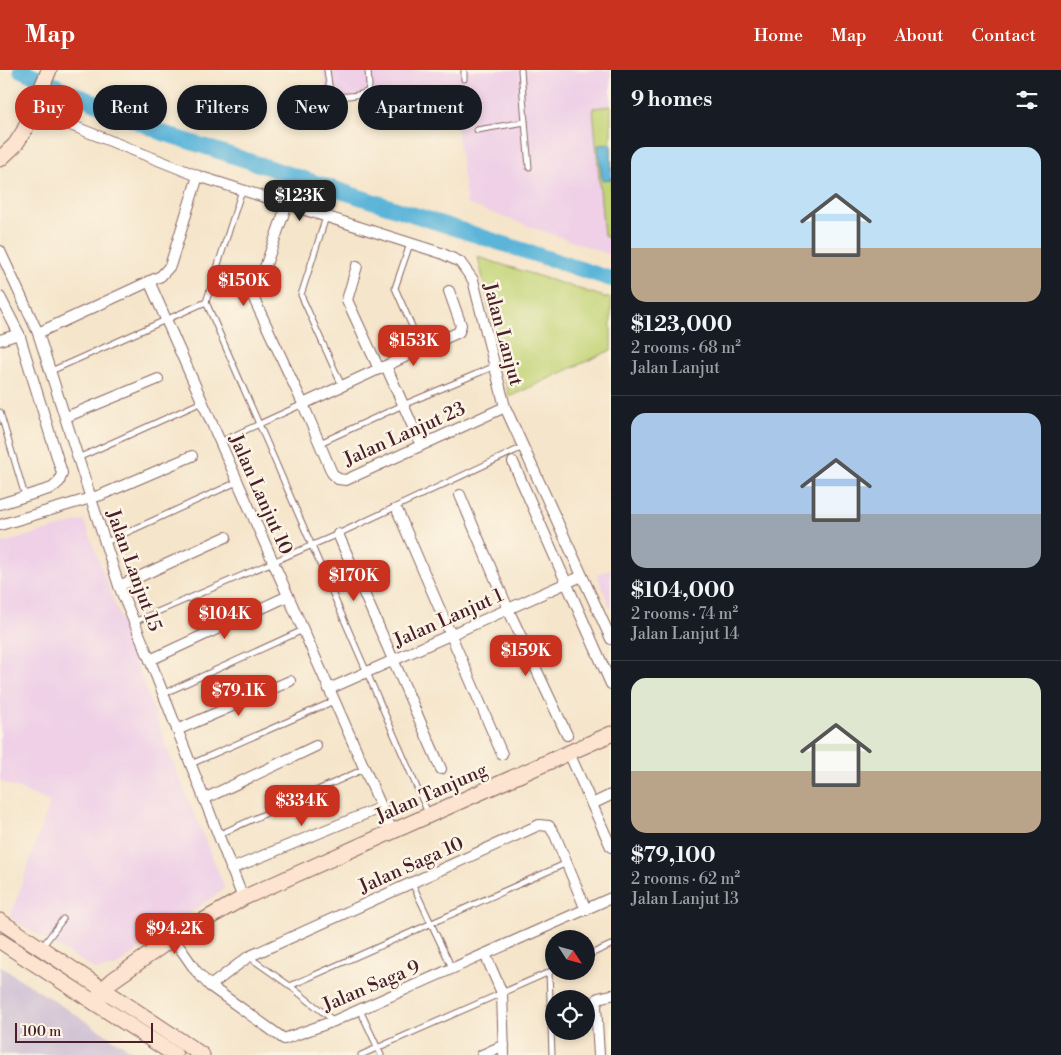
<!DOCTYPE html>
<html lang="en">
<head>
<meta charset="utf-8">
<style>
  body { margin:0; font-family:"Libre Bodoni",serif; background:#20242c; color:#f1f3f6; height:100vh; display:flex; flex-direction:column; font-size:19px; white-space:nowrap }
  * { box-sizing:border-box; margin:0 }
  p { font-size:16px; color:#9ea1a6 }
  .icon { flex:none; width:28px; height:28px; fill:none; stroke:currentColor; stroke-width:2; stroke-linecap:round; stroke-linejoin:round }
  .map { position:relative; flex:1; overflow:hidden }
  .details { display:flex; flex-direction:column; background:#171b24; width:450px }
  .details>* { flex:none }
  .top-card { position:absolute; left:15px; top:15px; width:475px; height:45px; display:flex; gap:10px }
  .needle { width:32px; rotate:126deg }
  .fabs { position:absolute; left:545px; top:860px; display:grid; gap:10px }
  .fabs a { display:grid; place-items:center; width:50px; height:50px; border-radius:50%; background:#171b24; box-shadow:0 2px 8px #0003; font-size:25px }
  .scale { position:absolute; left:15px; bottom:12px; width:138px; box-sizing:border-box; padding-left:5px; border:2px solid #4a1f2b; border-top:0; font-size:14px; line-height:18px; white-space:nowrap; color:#4a1f2b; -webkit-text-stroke:4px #fcf5e5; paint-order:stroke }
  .price { position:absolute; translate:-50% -42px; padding:0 11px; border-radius:10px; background:#c8321e; color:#fff; font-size:16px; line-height:32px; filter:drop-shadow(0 1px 2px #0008) }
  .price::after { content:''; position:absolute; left:50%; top:30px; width:15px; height:11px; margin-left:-8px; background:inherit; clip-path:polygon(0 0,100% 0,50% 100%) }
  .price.selected { background:#222; color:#fff }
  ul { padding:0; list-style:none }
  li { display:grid; align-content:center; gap:10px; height:265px; padding:0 20px }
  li+li { border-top:1px solid #363941 }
  li span { display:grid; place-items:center; height:155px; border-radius:15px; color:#555 }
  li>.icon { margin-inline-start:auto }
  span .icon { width:90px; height:90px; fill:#fffc; stroke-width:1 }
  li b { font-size:21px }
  h2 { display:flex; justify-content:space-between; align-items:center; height:60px; padding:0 20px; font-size:21px }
  .pill { padding:0 18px; border-radius:22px; background:#171b24; box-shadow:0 2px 8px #0003; font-size:18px; line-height:45px }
  .pill.selected { background:#c8321e; color:#fff }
  header { display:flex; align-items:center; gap:30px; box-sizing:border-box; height:70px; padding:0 25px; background:#c8321e; color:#fff }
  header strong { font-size:24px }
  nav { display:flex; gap:28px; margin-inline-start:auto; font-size:18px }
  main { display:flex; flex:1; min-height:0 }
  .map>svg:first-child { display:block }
</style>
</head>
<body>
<header>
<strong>Map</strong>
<nav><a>Home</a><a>Map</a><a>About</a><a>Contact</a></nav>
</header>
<main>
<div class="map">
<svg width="611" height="985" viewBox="0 0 611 985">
  <rect width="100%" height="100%" fill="#fcf5e5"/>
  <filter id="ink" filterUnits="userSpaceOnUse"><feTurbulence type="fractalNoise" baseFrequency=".02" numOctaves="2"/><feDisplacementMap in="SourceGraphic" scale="10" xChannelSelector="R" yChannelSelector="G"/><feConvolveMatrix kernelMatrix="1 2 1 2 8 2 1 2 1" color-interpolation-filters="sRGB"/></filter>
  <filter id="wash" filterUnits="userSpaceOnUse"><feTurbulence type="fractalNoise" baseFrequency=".0096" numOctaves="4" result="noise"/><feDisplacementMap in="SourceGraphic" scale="20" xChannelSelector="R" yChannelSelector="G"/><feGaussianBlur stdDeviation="1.12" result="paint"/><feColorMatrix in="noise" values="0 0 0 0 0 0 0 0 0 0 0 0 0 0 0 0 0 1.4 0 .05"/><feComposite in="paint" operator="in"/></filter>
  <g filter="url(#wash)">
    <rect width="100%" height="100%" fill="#f5e5ca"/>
    <g fill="#efd0e7">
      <path d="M323 0H611V185L467 134 451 16 327 33Z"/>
      <path d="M84 450 170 685 225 818 115 897 96 900 10 848 50 732 0 711V474Z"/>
      <path d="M611 498V539L597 505Z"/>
    </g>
    <path fill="#cdbed3" d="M0 896 138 985H0Z"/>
    <g fill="#c3d477" stroke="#867a51">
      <path d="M611 36V169L604 166 593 38Z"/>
      <path d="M478 187 611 229V280L509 327Z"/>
    </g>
    <path fill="#5bb5d9" stroke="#526a82" d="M611 74V109L602 110 598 75Z"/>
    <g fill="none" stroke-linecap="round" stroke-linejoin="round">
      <path stroke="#5bb5d9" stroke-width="16" d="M21 0 163 63 611 209"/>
    </g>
  </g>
  <g filter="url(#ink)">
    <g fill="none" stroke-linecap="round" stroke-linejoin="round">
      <g stroke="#866463" stroke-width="7">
        <g id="lane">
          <path d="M327 0 330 22C337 29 360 26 368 21L369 16 368 0"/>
          <path d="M464 0V9"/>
          <path d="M525 52 529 97"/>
          <path d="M477 60 525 52 521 0"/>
          <path d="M326 147 301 225 342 316"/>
          <path d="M410 174 395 218 422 279"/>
          <path d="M206 232 428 743"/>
          <path d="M51 301 206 232 242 120"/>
          <path d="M0 342 25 426"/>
          <path d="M220 372 303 334"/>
          <path d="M320 373 403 335 495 296"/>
          <path d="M78 388 202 332"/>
          <path d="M104 473 237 412"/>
          <path d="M134 552 338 464 523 377"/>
          <path d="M163 624 303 560"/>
          <path d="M191 694 334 631"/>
          <path d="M218 765 364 699"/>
          <path d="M412 813 452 898"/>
          <path d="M42 877 63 849"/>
          <path d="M586 886 611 875"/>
          <path d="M249 887 290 916 334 951"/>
          <path d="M549 902 552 985"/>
          <path d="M290 916 567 793"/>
          <path d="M360 940 381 985"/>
          <path d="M361 985 554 900"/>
        </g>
      </g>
      <g stroke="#866463" stroke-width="12">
        <g id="street">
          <path d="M33 40 198 106 441 183 460 192 473 210 505 337 611 569"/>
          <path d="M287 134 254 229 303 334 332 403 338 409 346 410 505 337"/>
          <path d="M0 181 38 263 119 516 150 590 243 828"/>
          <path d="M357 196 347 230 379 299"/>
          <path d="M149 211 392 761"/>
          <path d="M0 227 19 264 62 403 59 412 52 418 0 434"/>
          <path d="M38 263 161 206 170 196 198 106"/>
          <path d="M0 270 19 264"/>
          <path d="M386 296 421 375"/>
          <path d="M303 334 459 262 461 255 449 221"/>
          <path d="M66 347 158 309"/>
          <path d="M513 392 611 614"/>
          <path d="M460 425 508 539 567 665"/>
          <path d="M398 442 502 684"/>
          <path d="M0 455 101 425 192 386"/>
          <path d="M338 464 441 699"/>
          <path d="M119 516 226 467"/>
          <path d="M150 590 288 526"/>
          <path d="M329 619 582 506"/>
          <path d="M177 660 290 611"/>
          <path d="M569 683 611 777"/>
          <path d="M204 729 316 676"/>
          <path d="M592 734 611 725"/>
          <path d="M231 799 382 737"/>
          <path d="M173 868 196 901 210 916 284 969 334 951 611 828"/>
          <path d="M485 884 502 923 504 985"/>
          <path d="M210 916 248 887 539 755 549 756 555 765 586 840"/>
          <path d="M482 985 504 975"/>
          <path d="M599 985 596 936 598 928 611 925"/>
        </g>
      </g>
      <g stroke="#866463" stroke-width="17">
        <g id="secondary">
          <path d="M0 89 15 75 24 61 49 0"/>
          <path d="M0 851 202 985"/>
          <path d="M0 871 175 985"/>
          <path d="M95 933 103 919 113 910 173 868 243 828 611 664"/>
        </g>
      </g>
      <use href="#lane" stroke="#fff" stroke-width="5"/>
      <use href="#street" stroke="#fff" stroke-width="10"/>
      <use href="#secondary" stroke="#fde4d0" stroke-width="15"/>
    </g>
  </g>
  <g text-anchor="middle" stroke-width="5" stroke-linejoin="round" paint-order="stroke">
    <g font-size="19" fill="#4a1f2b" stroke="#fcf5e5">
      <text transform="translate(504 264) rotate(75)" y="7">Jalan Lanjut</text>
      <text transform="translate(404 363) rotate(-24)" y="7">Jalan Lanjut 23</text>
      <text transform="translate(262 424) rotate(66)" y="7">Jalan Lanjut 10</text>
      <text transform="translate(135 500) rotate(70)" y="7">Jalan Lanjut 15</text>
      <text transform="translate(448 547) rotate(-24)" y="7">Jalan Lanjut 1</text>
      <text transform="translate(431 722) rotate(-24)" y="7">Jalan Tanjung</text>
      <text transform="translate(411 794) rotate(-24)" y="7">Jalan Saga 10</text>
      <text transform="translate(371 915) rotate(-23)" y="7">Jalan Saga 9</text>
    </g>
  </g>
</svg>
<div class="fabs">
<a><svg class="needle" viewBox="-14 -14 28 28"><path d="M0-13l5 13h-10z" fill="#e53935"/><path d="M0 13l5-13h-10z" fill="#9ea1a6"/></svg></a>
<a><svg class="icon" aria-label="locate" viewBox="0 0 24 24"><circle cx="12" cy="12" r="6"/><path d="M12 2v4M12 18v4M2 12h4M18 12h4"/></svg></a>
</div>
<div class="scale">100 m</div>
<b class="price selected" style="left:300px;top:152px">$123K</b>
<b class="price" style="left:244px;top:237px">$150K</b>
<b class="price" style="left:414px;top:297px">$153K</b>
<b class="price" style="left:354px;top:532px">$170K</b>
<b class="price" style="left:225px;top:570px">$104K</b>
<b class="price" style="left:526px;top:607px">$159K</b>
<b class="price" style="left:239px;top:647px">$79.1K</b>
<b class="price" style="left:302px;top:757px">$334K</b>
<b class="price" style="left:175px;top:885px">$94.2K</b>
<div class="top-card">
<a class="pill selected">Buy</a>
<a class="pill">Rent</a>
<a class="pill">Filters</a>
<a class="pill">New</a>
<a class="pill">Apartment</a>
</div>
</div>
<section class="details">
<h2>9 homes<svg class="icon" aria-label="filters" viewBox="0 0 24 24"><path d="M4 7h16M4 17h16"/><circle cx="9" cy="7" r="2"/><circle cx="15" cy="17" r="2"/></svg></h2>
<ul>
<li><span style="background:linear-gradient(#bfe0f5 65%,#b9a48a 0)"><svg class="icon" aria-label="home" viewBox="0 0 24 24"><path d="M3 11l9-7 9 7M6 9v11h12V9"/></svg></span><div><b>$123,000</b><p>2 rooms · 68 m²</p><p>Jalan Lanjut</p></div></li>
<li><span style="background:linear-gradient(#a9c7e8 65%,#9aa5b1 0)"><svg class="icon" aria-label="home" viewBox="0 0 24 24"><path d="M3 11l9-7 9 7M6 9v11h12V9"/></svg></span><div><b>$104,000</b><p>2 rooms · 74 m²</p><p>Jalan Lanjut 14</p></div></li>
<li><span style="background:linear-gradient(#dfe7d0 60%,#b9a48a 0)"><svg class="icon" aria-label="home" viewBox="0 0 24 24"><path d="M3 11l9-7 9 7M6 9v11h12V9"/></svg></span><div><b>$79,100</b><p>2 rooms · 62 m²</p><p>Jalan Lanjut 13</p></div></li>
</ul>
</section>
</main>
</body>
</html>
